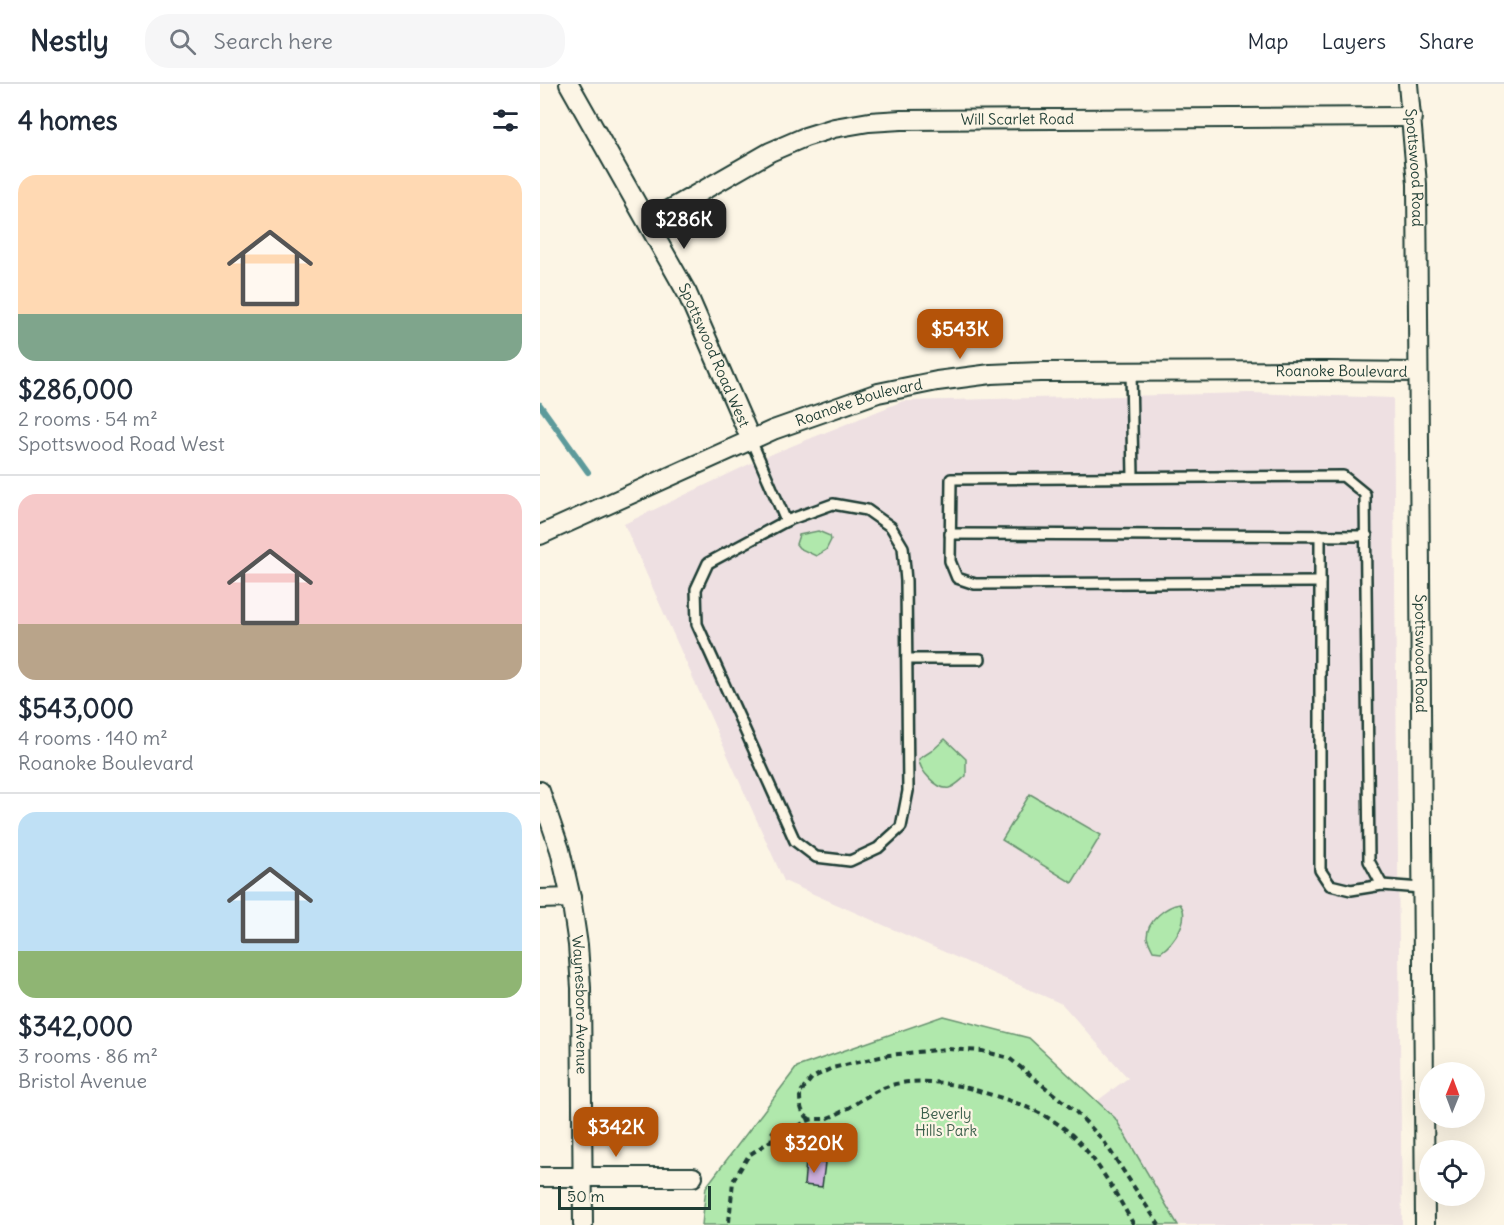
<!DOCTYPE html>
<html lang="en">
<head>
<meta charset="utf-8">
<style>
  body { margin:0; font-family:Delius,sans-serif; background:#f6f6f7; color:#1f2937; height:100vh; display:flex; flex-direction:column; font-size:22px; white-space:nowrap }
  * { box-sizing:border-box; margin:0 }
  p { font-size:20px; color:#747a83 }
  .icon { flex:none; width:33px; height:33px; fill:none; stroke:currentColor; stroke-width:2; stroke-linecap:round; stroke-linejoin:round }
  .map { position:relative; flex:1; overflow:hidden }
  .panel { display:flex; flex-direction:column; background:#fff; width:540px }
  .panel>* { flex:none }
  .needle { width:39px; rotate:1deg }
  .buttons { position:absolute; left:879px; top:978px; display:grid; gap:12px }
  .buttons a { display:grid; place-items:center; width:66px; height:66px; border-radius:50%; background:#fff; box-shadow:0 6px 24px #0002; font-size:30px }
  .scale { position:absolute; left:18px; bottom:15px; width:153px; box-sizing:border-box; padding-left:6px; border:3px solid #1f3d34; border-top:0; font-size:16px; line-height:21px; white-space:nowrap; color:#1f3d34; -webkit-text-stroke:4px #fcf5e5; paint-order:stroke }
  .price { position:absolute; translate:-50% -51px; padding:0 14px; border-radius:12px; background:#b45309; color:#fff; font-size:20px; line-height:39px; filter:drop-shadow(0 2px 3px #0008) }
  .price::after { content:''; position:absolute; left:50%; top:36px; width:18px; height:14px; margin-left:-9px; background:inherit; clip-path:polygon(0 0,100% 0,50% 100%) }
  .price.current { background:#222; color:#fff }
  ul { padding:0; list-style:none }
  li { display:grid; align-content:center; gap:12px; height:318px; padding:0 18px }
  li+li { border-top:2px solid #e0e1e3 }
  li span { display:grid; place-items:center; height:186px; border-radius:18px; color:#555 }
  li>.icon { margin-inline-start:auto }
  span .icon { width:108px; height:108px; fill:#fffc; stroke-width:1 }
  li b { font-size:26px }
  h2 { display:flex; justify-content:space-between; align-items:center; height:72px; padding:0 18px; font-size:26px }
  header { display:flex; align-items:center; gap:36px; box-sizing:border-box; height:84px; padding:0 30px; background:#fff; border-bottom:2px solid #e0e1e3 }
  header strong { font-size:28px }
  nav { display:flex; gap:33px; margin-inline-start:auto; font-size:21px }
  .search { width:420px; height:54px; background:#f6f6f7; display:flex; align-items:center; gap:15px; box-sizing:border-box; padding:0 21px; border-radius:24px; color:#747a83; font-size:22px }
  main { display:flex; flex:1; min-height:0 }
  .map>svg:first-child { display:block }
</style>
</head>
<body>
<header>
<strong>Nestly</strong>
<div class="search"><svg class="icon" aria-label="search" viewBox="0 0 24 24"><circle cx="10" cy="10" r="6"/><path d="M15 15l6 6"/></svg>Search here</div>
<nav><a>Map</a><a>Layers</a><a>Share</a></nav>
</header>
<main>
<section class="panel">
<h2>4 homes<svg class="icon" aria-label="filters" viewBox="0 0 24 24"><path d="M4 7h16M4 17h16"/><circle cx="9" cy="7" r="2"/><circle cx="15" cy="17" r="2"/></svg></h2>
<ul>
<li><span style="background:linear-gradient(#ffd9b3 75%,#7fa58c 0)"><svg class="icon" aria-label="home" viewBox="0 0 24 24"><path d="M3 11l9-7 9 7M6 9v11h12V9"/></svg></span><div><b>$286,000</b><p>2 rooms · 54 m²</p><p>Spottswood Road West</p></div></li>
<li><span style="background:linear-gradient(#f6c9c9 70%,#b9a48a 0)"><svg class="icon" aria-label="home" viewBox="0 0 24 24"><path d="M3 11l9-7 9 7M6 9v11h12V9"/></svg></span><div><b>$543,000</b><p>4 rooms · 140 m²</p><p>Roanoke Boulevard</p></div></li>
<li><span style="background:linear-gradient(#bfe0f5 75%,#8fb573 0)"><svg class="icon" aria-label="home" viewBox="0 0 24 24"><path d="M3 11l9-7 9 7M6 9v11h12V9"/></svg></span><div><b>$342,000</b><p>3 rooms · 86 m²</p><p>Bristol Avenue</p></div></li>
</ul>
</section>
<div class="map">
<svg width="964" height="1141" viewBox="0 0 964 1141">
  <rect width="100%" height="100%" fill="#fcf5e5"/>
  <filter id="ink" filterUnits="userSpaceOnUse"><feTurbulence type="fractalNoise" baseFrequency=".0167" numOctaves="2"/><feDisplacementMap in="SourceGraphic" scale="12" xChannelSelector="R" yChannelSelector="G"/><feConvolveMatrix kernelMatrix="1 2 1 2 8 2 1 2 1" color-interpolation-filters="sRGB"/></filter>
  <g filter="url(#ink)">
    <path fill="#eee0e2" d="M712 309 853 314 862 1141H638L575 1034 557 1017 588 994 522 920 244 797 84 440 222 374 363 317Z"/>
    <g fill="#b0e8ac" stroke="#689270" stroke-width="1.5">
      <path d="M278 447 290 452 291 456 286 466 276 472 259 464 256 460 259 451Z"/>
      <path d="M405 655 426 675V692C421 696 416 702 409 704 397 706 379 686 379 675L393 666Z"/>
      <path d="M490 710 561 751 532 799 462 756Z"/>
      <path d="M640 820C651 834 634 859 621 868L613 867C611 863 608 857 607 853 607 837 626 822 640 820Z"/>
      <path d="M403 932 489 954 575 1034 638 1141H162L166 1103 257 983Z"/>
    </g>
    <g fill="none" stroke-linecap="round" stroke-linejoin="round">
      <path stroke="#5d9a9b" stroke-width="6" d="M0 321 48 388"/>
    </g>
    <path fill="#cdafdc" stroke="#1f3d34" stroke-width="1.5" d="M266 1077 285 1079 282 1103 264 1101Z"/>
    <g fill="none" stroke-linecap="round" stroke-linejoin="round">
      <g stroke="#1f3d34" stroke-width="14">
        <g id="lane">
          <path d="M591 288 593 393"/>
          <path d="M211 356 246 437"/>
          <path d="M293 420 327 426 351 443 363 463 366 497 368 707 361 743 338 764 310 777 276 773 255 757 157 540 156 505 168 479 246 437Z"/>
          <path d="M410 450 827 452"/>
          <path d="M780 451V786L790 801 811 806 842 801 881 804"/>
          <path d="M780 498 435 500 417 494 410 477 411 395 803 392 825 410 829 777 842 801"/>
          <path d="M367 575H440"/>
        </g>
      </g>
      <g stroke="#1f3d34" stroke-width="22">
        <g id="street">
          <path id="s1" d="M29 0 147 209 211 356"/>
          <path id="s2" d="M868 0 877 100 885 1141"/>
          <path id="s3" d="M108 138 230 68 265 53 294 44 329 38 361 36 872 33"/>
          <path id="s4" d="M0 451 233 346 338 309 397 297 451 290 500 288 786 287 878 288"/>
          <path id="s5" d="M0 707 20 766 31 814 38 861 41 904 43 1141"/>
          <path d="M0 815 31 814"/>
          <path d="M0 1093H153"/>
        </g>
      </g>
      <g stroke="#1f3d34" stroke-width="4" stroke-dasharray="6 4.5" stroke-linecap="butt">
        <path d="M270 1035C260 1030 260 1019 260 1009L272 994 292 984 349 971 406 965 442 967 469 974 536 1028 563 1056 619 1141"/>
        <path d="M250 1047 252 1055 247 1062 240 1063 232 1057 231 1050 237 1043H244L250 1047C256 1044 263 1038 270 1036 275 1034 282 1036 288 1034 313 1025 333 1003 361 999 387 995 417 1000 442 1008 470 1016 497 1025 521 1042 551 1063 576 1110 594 1141"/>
        <path d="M189 1138 193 1097 209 1071 232 1056"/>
      </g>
      <use href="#lane" stroke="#fcf5e5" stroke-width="9"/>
      <use href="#street" stroke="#fcf5e5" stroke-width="18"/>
    </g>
  </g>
  <g text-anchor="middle" stroke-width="4.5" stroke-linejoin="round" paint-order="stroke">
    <g font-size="15" fill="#1f3d34" stroke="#fcf5e5">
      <text dy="5" stroke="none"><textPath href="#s3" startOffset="393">Will Scarlet Road</textPath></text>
      <text dy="5" stroke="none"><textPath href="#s2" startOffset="84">Spottswood Road</textPath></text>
      <text dy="5" stroke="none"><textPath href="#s1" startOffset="308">Spottswood Road West</textPath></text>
      <text dy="5" stroke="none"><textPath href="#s4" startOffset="832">Roanoke Boulevard</textPath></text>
      <text dy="5" stroke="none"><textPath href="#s4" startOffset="346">Roanoke Boulevard</textPath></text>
      <text dy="5" stroke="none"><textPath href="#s2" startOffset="570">Spottswood Road</textPath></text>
      <text dy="5" stroke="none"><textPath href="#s5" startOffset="219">Waynesboro Avenue</textPath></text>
    </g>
    <g font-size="15" fill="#3c5f4c" stroke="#fcf5e5">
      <text x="406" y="1035">Beverly<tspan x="406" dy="17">Hills Park</tspan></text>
    </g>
  </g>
</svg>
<div class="buttons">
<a><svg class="needle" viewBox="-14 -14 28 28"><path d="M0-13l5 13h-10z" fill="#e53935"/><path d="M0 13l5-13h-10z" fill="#747a83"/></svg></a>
<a><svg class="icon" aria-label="locate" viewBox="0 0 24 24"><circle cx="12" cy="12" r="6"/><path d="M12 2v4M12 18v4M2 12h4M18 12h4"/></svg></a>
</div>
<div class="scale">50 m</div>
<b class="price current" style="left:144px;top:166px">$286K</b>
<b class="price" style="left:420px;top:276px">$543K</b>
<b class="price" style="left:76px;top:1074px">$342K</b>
<b class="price" style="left:274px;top:1090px">$320K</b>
</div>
</main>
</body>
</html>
